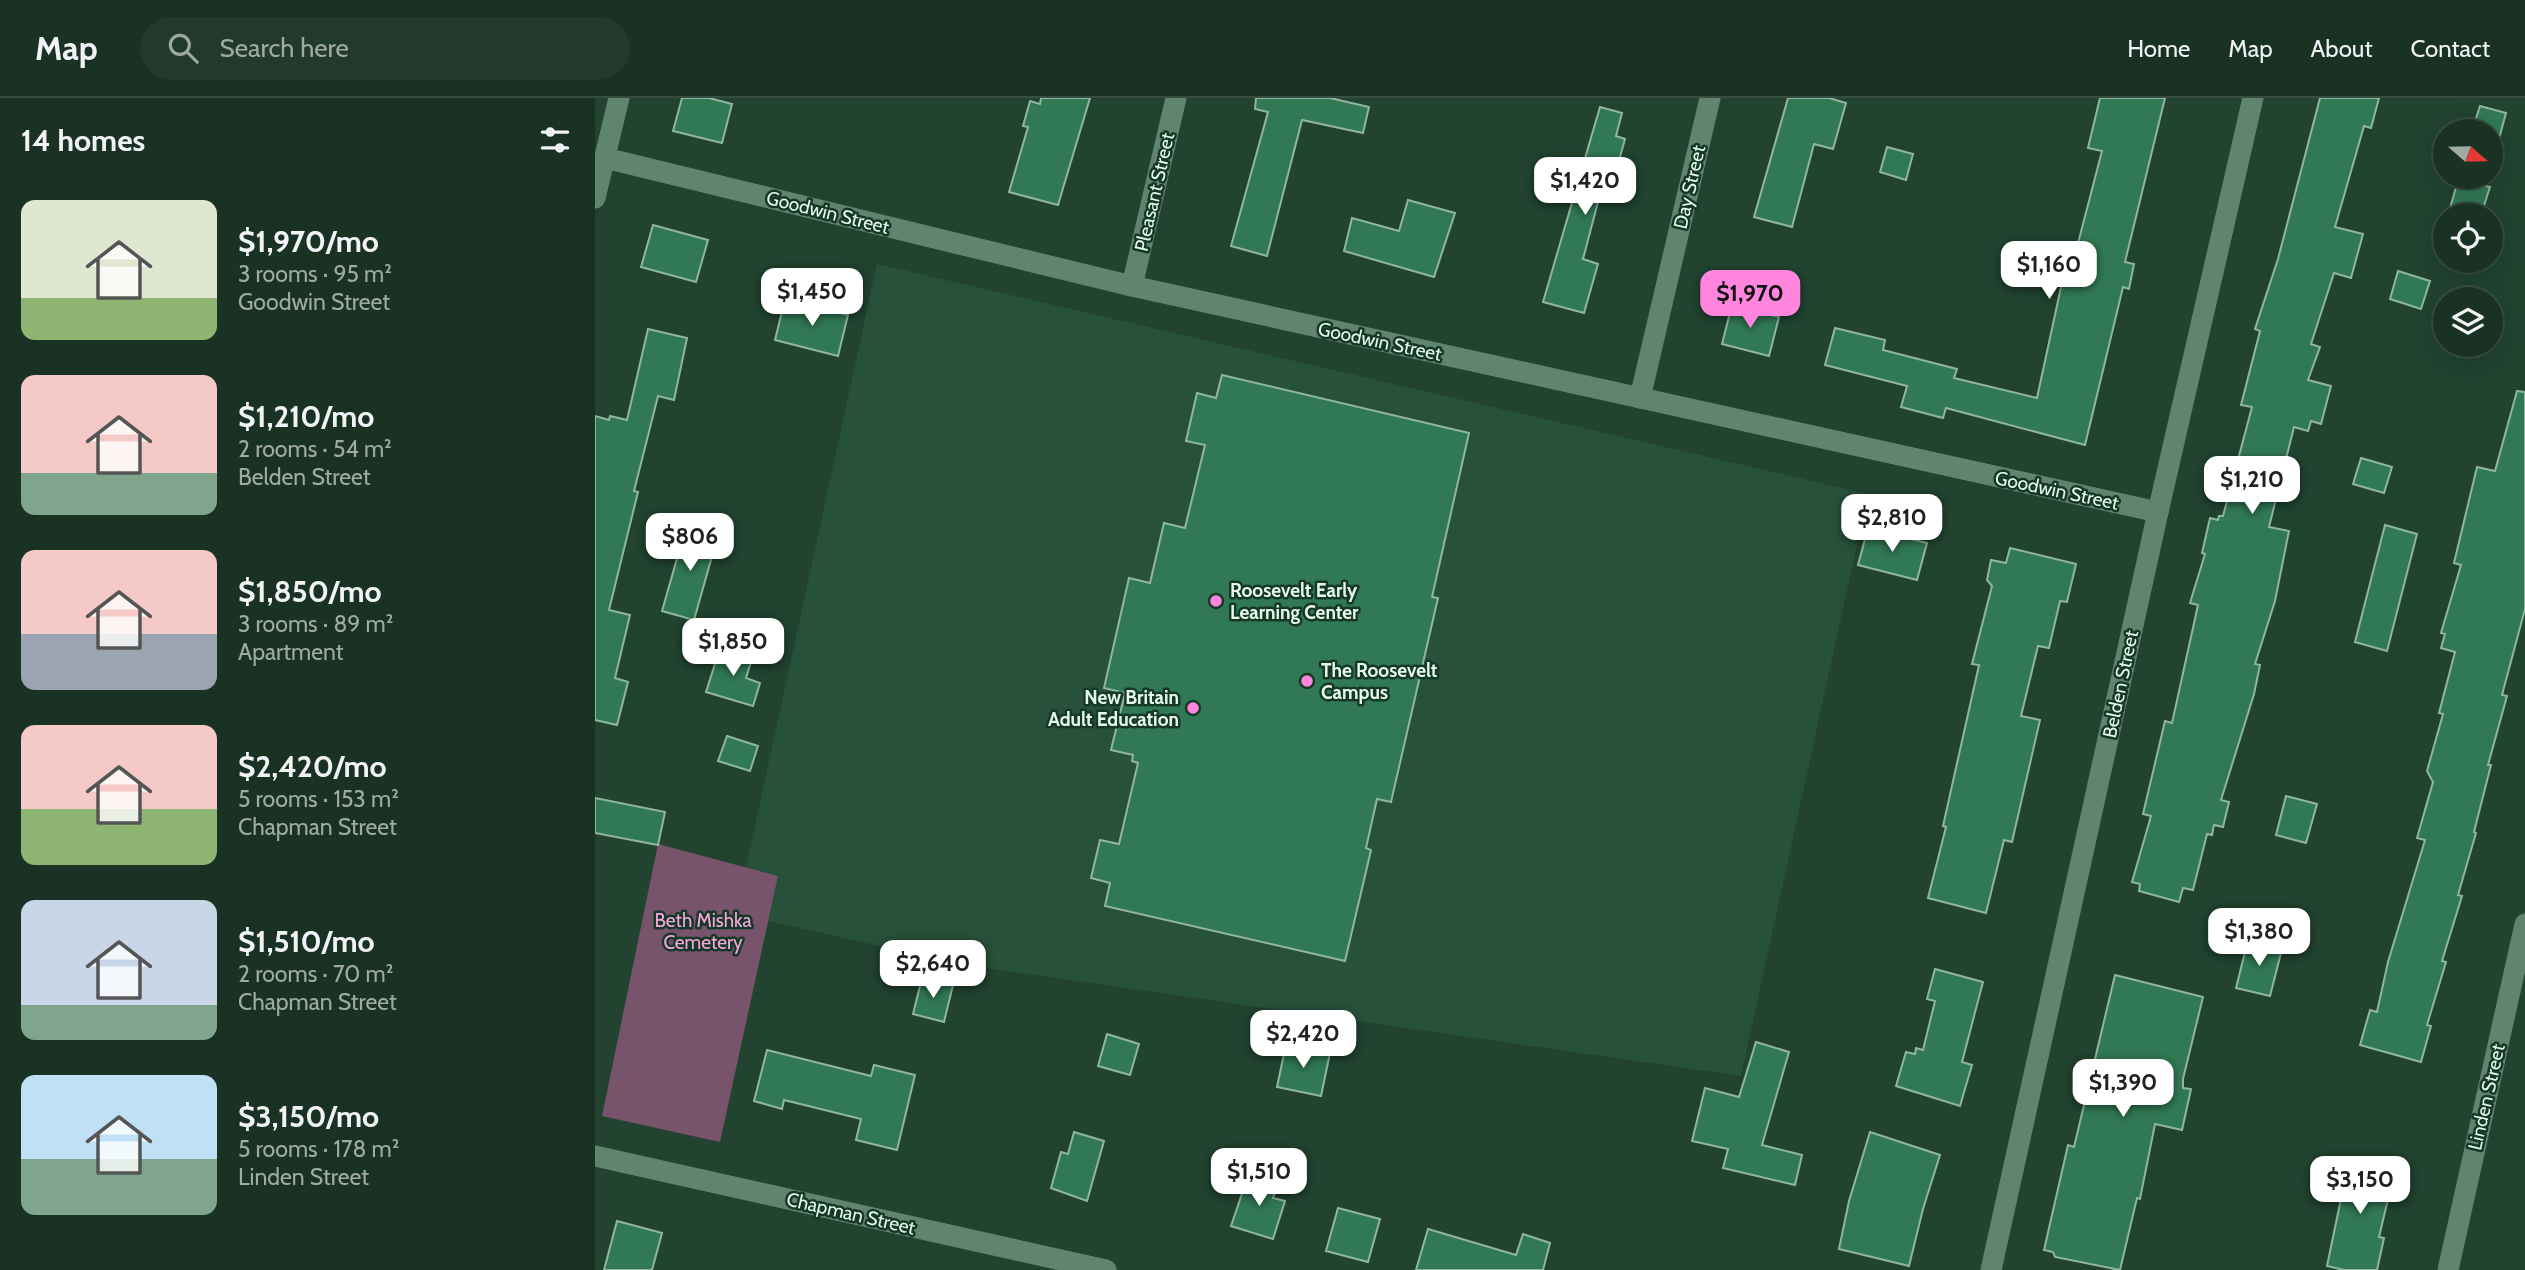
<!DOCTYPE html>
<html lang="en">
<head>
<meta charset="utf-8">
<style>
  body { margin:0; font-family:Cabin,sans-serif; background:#223a2c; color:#f1f3f6; height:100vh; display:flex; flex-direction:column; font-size:26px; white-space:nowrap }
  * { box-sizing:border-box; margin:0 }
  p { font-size:23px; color:#9faaa6 }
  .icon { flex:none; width:38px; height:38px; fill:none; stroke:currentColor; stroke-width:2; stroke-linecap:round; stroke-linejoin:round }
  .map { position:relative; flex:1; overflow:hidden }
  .panel { display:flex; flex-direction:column; background:#193224; width:595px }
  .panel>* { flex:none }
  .needle { width:46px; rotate:110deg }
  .fabs { position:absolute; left:1838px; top:21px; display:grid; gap:14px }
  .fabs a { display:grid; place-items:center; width:70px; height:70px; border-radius:50%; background:#193224; box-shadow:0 7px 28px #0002,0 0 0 2px #374d41; font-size:35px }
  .price { position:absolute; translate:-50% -60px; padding:0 16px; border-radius:14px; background:#fff; color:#222; font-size:23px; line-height:46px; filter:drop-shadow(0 2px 4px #0008) }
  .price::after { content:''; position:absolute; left:50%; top:42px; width:21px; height:16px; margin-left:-10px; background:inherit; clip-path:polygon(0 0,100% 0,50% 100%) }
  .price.current { background:#ff85df; color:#111 }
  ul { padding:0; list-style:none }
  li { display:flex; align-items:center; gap:21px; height:175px; padding:0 21px }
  li span { display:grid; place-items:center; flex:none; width:196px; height:140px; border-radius:14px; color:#555 }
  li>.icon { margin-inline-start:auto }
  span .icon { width:84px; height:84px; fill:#fffc; stroke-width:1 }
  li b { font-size:30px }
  h2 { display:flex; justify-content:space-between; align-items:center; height:84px; padding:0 21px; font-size:30px }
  header { display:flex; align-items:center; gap:42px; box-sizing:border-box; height:98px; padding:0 35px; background:#193224; border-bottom:2px solid #374d41 }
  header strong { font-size:33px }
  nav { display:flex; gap:38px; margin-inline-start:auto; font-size:24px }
  .search { width:490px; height:63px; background:#223a2c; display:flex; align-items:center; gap:18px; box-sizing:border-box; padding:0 24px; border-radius:38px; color:#9faaa6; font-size:26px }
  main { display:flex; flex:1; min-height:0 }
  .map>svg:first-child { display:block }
</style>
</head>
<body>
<header>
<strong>Map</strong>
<div class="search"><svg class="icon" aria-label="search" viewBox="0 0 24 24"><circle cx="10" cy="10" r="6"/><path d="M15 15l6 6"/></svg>Search here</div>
<nav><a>Home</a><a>Map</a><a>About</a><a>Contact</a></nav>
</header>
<main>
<section class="panel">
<h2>14 homes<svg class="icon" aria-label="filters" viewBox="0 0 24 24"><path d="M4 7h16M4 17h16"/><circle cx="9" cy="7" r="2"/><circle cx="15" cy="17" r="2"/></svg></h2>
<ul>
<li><span style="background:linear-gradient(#dfe7d0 70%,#8fb573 0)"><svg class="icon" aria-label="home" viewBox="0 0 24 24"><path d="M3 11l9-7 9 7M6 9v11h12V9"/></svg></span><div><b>$1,970/mo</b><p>3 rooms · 95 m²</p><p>Goodwin Street</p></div></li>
<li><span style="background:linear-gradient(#f6c9c9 70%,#7fa58c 0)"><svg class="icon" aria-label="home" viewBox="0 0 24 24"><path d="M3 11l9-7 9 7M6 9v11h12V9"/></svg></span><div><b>$1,210/mo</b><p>2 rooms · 54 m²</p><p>Belden Street</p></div></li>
<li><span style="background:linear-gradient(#f6c9c9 60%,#9aa5b1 0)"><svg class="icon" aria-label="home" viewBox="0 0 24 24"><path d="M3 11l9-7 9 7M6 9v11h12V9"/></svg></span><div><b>$1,850/mo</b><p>3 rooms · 89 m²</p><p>Apartment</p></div></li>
<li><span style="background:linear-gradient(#f6c9c9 60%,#8fb573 0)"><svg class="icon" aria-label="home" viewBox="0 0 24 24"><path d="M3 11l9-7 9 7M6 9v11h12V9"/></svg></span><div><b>$2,420/mo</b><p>5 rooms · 153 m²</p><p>Chapman Street</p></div></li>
<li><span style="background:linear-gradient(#c9d6e8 75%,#7fa58c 0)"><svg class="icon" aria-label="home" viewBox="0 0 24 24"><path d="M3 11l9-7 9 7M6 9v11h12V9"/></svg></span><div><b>$1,510/mo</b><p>2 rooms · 70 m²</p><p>Chapman Street</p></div></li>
<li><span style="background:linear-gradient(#bfe0f5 60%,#7fa58c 0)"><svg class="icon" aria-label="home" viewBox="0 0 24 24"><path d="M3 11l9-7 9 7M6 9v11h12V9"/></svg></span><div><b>$3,150/mo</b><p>5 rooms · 178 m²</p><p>Linden Street</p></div></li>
</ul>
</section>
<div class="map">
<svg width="1930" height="1172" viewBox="0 0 1930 1172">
  <rect width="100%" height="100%" fill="#214330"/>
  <path fill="#27513a" d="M282 166 1273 396 1146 978 370 867 173 823 183 779 151 769Z"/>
  <path fill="#77536c" d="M63 746 183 778 125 1044 7 1018Z"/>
  <g fill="#317954" stroke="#91b69f" stroke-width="2">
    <path d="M87 0H114L137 6 127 45 78 33Z"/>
    <path d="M446 0H495L463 107 414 94 433 29 428 28 435 3 445 6Z"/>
    <path d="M661 0H735L774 9 768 35 707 22 672 158 636 148 673 14 660 11Z"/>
    <path d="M1193 0H1234L1251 5 1238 51 1219 46 1197 129 1159 119Z"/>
    <path d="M1505 0H1570L1530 164 1539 166 1534 191 1528 189 1490 347 1351 310 1348 320 1306 309 1312 288 1230 267 1240 230 1290 242 1288 252 1362 271 1359 280 1442 300 1474 152 1481 153 1507 53 1493 50Z"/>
    <path d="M1725 0H1784L1776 30 1769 28 1740 129 1768 136 1756 180 1739 175 1716 246 1725 249 1713 282 1736 288 1726 326 1716 323 1713 333 1699 329 1674 429 1694 433 1680 503 1660 566 1665 567 1659 596 1626 702 1634 704 1628 729 1619 727 1617 737 1612 736 1598 792 1588 790 1584 804 1544 793 1545 786 1537 784 1556 718 1548 716 1570 623 1577 625 1603 507 1595 505 1610 456 1607 455 1615 420 1623 422 1624 418H1628L1657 309 1646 307 1665 233 1660 231 1683 161Z"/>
    <path d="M1885 8 1911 15 1895 74V33H1877Z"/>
    <path d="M1005 9 1027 15 1021 38 1030 41 1017 88 1008 85 988 161 1003 166 989 215 948 204Z"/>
    <path d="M1292 49 1318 56 1311 82 1285 74Z"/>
    <path d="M1864 79H1894L1891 88 1895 89 1886 117 1855 110Z"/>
    <path d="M813 102 860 115 839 179 749 153 757 120 804 133Z"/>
    <path d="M58 127 113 142 101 184 46 169Z"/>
    <path d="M1803 173 1835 183 1826 211 1795 201Z"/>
    <path d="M190 201 253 217 243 258 180 242Z"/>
    <path d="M1137 207 1184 219 1174 258 1127 246Z"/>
    <path d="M53 231 92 240 79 302 63 298 39 393 43 394 14 512 35 517 20 580 33 584 22 627 0 622V318L14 322 15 318 32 322Z"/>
    <path d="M627 277 874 335 837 499 843 500 796 704 782 701 771 750 776 752 750 863 510 808 515 785 496 780 505 742 524 746 543 665 537 663 538 657 516 652 530 595 509 590 534 480 555 485 569 425 590 430 610 347 591 343 602 295 621 300Z"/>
    <path d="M1922 293 1930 294V511L1907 597 1912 598 1893 667H1896L1879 734 1881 735 1863 797 1867 798 1847 863 1851 864 1832 927 1836 928 1826 964 1765 947 1775 912 1782 914 1793 864 1830 742 1822 740 1838 684 1832 673 1848 616 1844 615 1860 554 1846 550 1850 536 1846 535 1866 467 1859 465 1882 369 1900 373Z"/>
    <path d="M1766 360 1797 369 1789 395 1758 386Z"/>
    <path d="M1790 427 1822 436 1792 553 1760 544Z"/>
    <path d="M91 429 123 437 99 522 67 513Z"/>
    <path d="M1273 430 1332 445 1322 482 1263 467Z"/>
    <path d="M1415 450 1481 466 1472 504 1465 503 1454 550 1443 548 1426 618 1445 622 1417 744 1409 742 1391 815 1333 800 1351 729 1348 728 1384 567 1377 566 1397 488 1392 482 1396 462 1411 465Z"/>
    <path d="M125 550 157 561 151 580 165 585 158 608 111 594Z"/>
    <path d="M132 638 163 648 155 673 123 663Z"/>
    <path d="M1691 698 1722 706 1711 745 1681 737Z"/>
    <path d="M0 700 70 714 63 747 0 735Z"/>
    <path d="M1653 842 1687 851 1675 898 1641 890Z"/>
    <path d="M1340 871 1388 884 1367 964 1377 967 1365 1008 1301 988 1311 954 1320 956 1321 950 1328 952 1340 903 1332 901Z"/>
    <path d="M1520 877 1608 899 1588 981V990L1596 991 1587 1032 1560 1026 1545 1101 1542 1100 1525 1172 1460 1159 1458 1154 1449 1152 1473 1047 1479 1049Z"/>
    <path d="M327 880 358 887 349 924 318 916Z"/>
    <path d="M512 936 544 946 535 977 503 968Z"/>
    <path d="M1161 944 1194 954 1167 1047 1207 1057 1200 1087 1128 1070 1133 1051 1097 1043 1110 990 1144 999Z"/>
    <path d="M691 946 735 955 726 998 682 989Z"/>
    <path d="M172 952 276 978 279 967 320 977 302 1052 261 1042 266 1021 189 1002 187 1011 159 1003Z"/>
    <path d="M479 1034 509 1043 492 1103 456 1090 466 1054 473 1056Z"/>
    <path d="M1275 1034 1345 1057 1328 1111 1314 1168 1244 1151 1254 1103Z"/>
    <path d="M1749 1060 1800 1072 1784 1139 1789 1140 1782 1172H1749L1732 1168 1747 1096 1740 1095Z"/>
    <path d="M654 1075 683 1085 678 1100 690 1103 678 1141 636 1128Z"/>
    <path d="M743 1110 785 1121 773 1164 731 1153Z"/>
    <path d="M22 1123 67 1135 57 1172H9Z"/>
    <path d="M833 1131 921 1157 928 1136 955 1145 948 1172H821Z"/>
  </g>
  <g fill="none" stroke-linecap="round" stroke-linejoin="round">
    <g stroke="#61846f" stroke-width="21">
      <path d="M10 60 537 188 1563 414"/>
      <path d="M0 100 24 0"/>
      <path d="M537 188 581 0"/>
      <path d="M1045 300 1115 0"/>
      <path d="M0 1058 511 1172"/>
      <path d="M1396 1172 1563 414 1658 0"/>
      <path d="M1853 1172 1930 826"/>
    </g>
  </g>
  <g fill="#ff85df" stroke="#163826" stroke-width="2.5">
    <circle cx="621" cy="503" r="7"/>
    <circle cx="712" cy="583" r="7"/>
    <circle cx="598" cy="610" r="7"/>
  </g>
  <g text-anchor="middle" stroke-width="5" stroke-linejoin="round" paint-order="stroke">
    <g font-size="19" fill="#e5f8ec" stroke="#163826">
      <text transform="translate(1094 89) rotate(-77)" y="7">Day Street</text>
      <text transform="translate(559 94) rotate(-77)" y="7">Pleasant Street</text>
      <text transform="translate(233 114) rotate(14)" y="7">Goodwin Street</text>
      <text transform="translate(785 243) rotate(12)" y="7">Goodwin Street</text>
      <text transform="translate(1462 392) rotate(12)" y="7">Goodwin Street</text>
      <text transform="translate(1525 586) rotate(-78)" y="7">Belden Street</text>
      <text transform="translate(1891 999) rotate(-77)" y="7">Linden Street</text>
      <text transform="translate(256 1115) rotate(13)" y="7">Chapman Street</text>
    </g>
    <g font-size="19" font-weight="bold" fill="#e5f8ec" stroke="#163826" text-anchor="start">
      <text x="635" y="499">Roosevelt Early<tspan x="635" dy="22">Learning Center</tspan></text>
      <text x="726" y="579">The Roosevelt<tspan x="726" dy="22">Campus</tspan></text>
      <text x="584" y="606" text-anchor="end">New Britain<tspan x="584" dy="22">Adult Education</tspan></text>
    </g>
    <g font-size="19" fill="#faa6e1" stroke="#163826">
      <text x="108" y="829">Beth Mishka<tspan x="108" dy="22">Cemetery</tspan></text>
    </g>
  </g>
</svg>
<div class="fabs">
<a><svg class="needle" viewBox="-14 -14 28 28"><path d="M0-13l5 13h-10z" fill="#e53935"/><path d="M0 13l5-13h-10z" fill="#9faaa6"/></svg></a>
<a><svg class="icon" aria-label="locate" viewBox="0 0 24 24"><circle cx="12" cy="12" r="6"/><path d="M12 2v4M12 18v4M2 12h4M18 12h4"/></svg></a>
<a><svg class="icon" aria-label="layers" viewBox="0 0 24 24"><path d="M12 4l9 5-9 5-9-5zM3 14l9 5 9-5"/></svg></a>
</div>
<b class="price" style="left:990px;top:119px">$1,420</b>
<b class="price" style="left:1454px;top:203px">$1,160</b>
<b class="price" style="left:217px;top:230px">$1,450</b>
<b class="price current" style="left:1155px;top:232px">$1,970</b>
<b class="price" style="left:1657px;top:418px">$1,210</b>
<b class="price" style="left:1297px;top:456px">$2,810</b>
<b class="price" style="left:95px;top:475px">$806</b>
<b class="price" style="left:138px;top:580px">$1,850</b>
<b class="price" style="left:1664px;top:870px">$1,380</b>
<b class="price" style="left:338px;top:902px">$2,640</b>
<b class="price" style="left:708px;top:972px">$2,420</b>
<b class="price" style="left:1528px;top:1021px">$1,390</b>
<b class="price" style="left:664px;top:1110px">$1,510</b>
<b class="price" style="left:1765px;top:1118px">$3,150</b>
</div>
</main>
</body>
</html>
